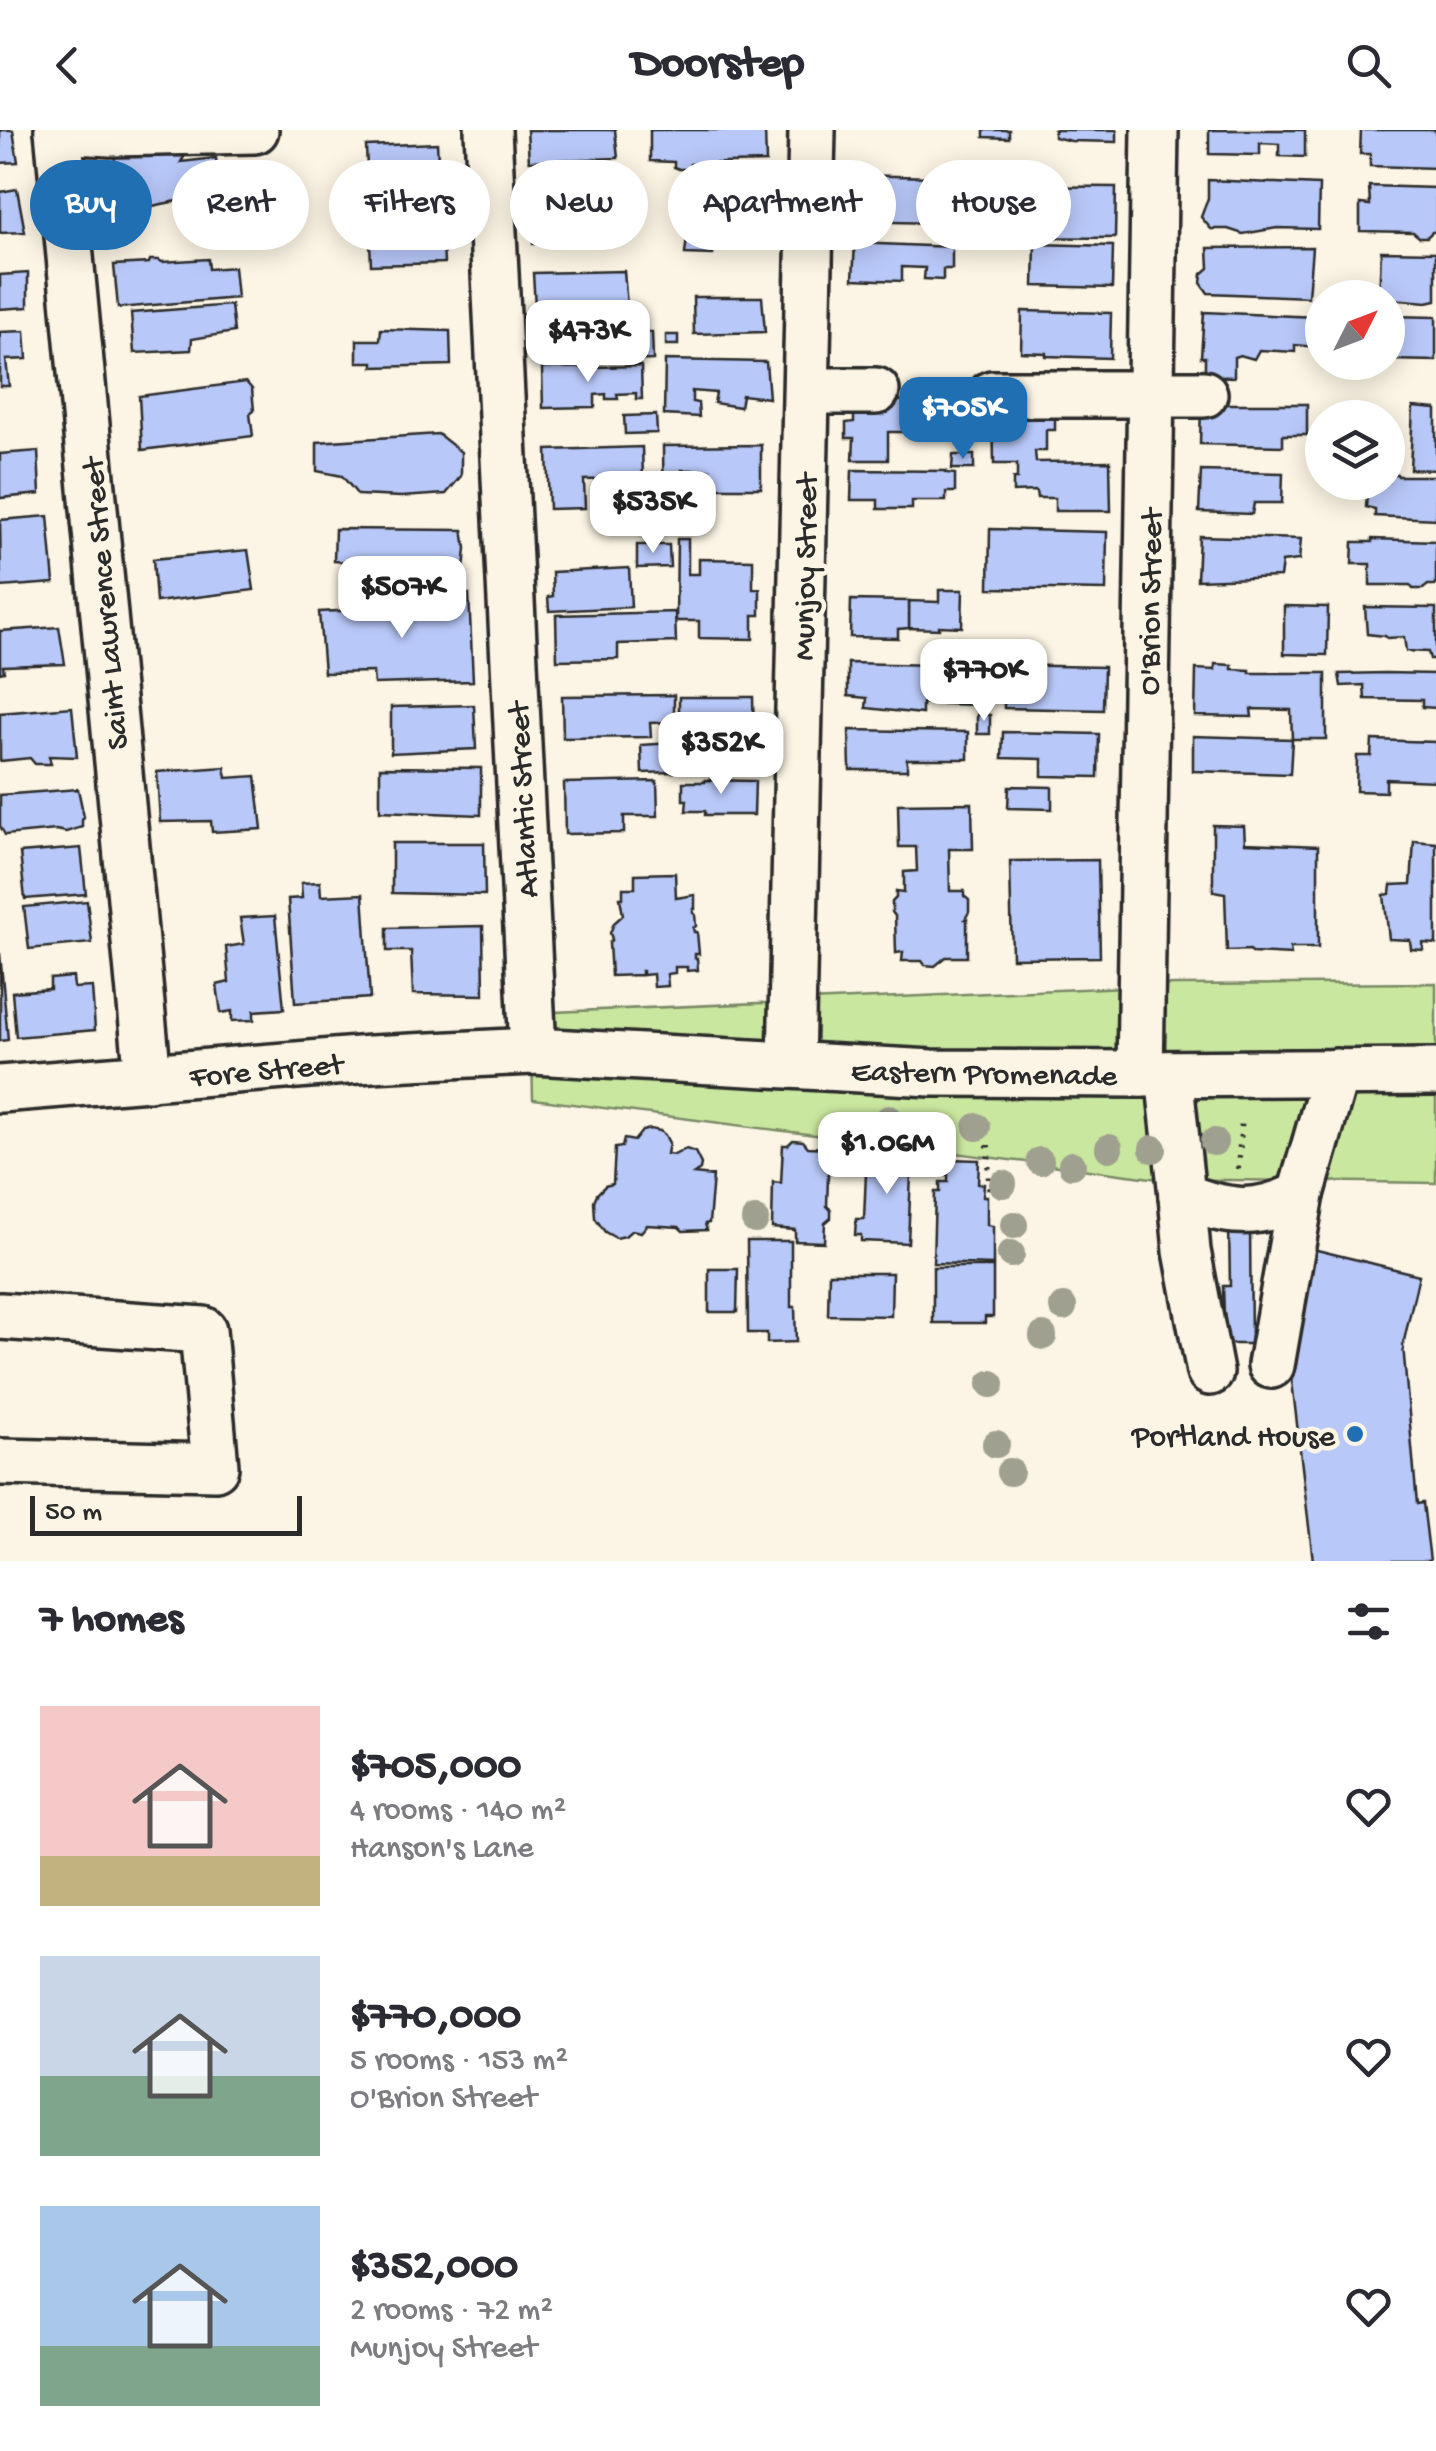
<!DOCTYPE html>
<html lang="en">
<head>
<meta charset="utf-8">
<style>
  body { margin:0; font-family:"Gochi Hand",sans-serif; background:#f7f7f7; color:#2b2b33; height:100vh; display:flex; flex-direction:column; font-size:38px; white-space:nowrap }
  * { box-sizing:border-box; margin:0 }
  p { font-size:32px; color:#7c7c81 }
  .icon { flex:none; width:55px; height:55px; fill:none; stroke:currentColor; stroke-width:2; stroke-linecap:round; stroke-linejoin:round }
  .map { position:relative; height:1431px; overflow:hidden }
  .sheet { display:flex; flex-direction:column; background:#fff; flex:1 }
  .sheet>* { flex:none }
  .guide { position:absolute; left:30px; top:30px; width:1378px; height:90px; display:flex; gap:20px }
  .needle { width:65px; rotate:48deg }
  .buttons { position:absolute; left:1305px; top:150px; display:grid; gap:20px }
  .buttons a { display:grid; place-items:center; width:100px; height:100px; border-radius:50%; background:#fff; box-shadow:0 5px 25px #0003; font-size:50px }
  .scale { position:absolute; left:30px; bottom:25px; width:272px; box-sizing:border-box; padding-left:10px; border:5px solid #2b2b2b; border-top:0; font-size:28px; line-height:35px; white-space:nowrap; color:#2b2b2b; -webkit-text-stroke:8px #fcf5e5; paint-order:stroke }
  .price { position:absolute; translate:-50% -85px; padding:0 22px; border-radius:20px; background:#fff; color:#222; font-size:32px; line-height:65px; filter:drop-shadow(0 2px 5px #0008) }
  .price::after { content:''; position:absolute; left:50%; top:60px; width:30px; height:22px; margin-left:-15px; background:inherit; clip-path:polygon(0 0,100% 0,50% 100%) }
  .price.selected { background:#1f6fb2; color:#fff }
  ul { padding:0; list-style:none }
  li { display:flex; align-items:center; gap:30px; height:250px; padding:0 40px }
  li span { display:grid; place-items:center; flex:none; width:280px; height:200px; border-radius:0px; color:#555 }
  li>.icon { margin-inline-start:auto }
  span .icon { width:120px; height:120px; fill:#fffc; stroke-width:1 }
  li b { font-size:42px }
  h2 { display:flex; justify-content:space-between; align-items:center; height:120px; padding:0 40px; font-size:42px }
  .pill { padding:0 35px; border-radius:45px; background:#fff; box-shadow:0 5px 25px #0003; font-size:35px; line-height:90px }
  .pill.selected { background:#1f6fb2; color:#fff }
  header { display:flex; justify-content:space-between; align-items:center; height:130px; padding:0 40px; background:#fff; font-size:45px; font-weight:700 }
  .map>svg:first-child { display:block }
</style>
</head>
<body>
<header><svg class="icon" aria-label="back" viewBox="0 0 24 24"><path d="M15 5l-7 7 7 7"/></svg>Doorstep<svg class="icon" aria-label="search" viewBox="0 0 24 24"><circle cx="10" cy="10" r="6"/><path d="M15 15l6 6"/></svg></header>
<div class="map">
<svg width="1436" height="1431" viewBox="0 0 1436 1431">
  <rect width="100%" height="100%" fill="#fcf5e5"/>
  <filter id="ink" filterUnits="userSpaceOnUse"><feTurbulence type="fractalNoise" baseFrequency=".01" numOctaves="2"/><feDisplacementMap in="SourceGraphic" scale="20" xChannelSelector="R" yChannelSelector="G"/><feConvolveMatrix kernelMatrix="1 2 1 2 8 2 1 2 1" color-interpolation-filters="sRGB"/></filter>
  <g filter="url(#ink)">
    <path fill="#cae79f" stroke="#7a8965" stroke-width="2.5" d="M1436 853V1053L1159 1049 533 969 531 883 1174 855Z"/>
    <g fill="#b8c8f8" stroke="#2b2b2b" stroke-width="2.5">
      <path d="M0 0H13L18 32 0 33Z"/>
      <path d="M527 0H615L618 28 529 31Z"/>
      <path d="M650 0H765L766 32 690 34 688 39H679L674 37V32L650 31Z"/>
      <path d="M984 0H1009V8L984 7Z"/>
      <path d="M1054 0H1117V12L1071 11 1054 7Z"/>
      <path d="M1209 0H1305V27L1279 26V14L1260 13V25L1209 24Z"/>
      <path d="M1361 0H1436V38L1370 36V24H1360Z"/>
      <path d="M437 13 444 133 371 135 366 16Z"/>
      <path d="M182 21 184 27 181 32 216 28 220 80 178 83 177 71 122 82 113 62 118 50 112 46 114 31 118 22Z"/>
      <path d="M854 45 934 47 933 93 853 91V86L849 85 850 65H854Z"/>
      <path d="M1208 50 1319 55 1318 99 1277 98 1243 104 1228 99H1211L1201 87 1208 68Z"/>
      <path d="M1006 56 1116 57 1115 108 1006 107Z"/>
      <path d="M1369 56 1436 58V102H1432L1427 107H1419L1413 102 1360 101V74L1370 75Z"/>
      <path d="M17 59 25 102 0 103V62Z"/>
      <path d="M530 63 601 64 606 111 533 114Z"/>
      <path d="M766 76 767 108 715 112 713 125 685 124 689 89H709L712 79Z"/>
      <path d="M855 113 952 117V139H943V150L924 149 925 138 902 137V151L853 149Z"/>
      <path d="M1035 114 1113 116 1112 158 1034 156Z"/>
      <path d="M1312 117 1308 167 1208 163 1201 153 1202 144 1209 138 1208 118Z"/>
      <path d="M1381 121 1436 122V170L1427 172 1379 168Z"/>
      <path d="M208 129 209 139 234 137 237 168 118 178 114 135 149 133 150 130H159L162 132Z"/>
      <path d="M624 141 627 176 601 177 602 193 536 194 533 143Z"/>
      <path d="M28 143V177L0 179V145Z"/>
      <path d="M693 167H762L765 202 694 204Z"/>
      <path d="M231 175 234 202 192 209 191 220 134 223 131 183Z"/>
      <path d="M1022 181 1111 183 1110 228 1046 226V223L1021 222Z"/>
      <path d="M1204 182 1317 187V217L1295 215V222L1259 220 1254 229 1240 225 1234 227V247L1205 246V227H1201Z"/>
      <path d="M1388 186 1436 187V231L1388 230Z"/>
      <path d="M381 199 450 201 451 235 373 237V232H357V210H380Z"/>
      <path d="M25 201 27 229 6 230 9 256H0V202Z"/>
      <path d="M652 202 653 230 614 231 613 203Z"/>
      <rect x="666" y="205" width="12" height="10"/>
      <path d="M665 230 766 232 769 268 742 265 740 277 714 273 716 263 692 261V272L698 273 699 287 664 285Z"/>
      <path d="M641 236 642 269H636V263L617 264 618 269H606V264L595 265V277L543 278 542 238Z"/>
      <path d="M246 252 252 259 254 281 250 284 253 306 142 320 139 266Z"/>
      <path d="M854 270 935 271V302H888V330H853L854 308H846V293L854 292Z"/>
      <path d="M1055 271V300H1046V321H1035L1036 332 1110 331 1111 381H1055V368H1037L1036 361 1013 362V349H1017V334H994L993 272Z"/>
      <path d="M1201 274H1307V305H1283V316L1200 314Z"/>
      <path d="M1413 277 1436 279V340L1410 339Z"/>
      <path d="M656 285 657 303 625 304 624 286Z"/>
      <path d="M438 304 461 322V346L446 364 401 367 358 365 342 346 317 341V312Z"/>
      <path d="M761 315V358H711L710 340H682V367H700V396L664 397 663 316Z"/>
      <path d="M642 317 643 348 584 350 585 378 549 379 547 320Z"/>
      <path d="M38 321 40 364 0 368V324Z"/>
      <path d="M953 325H974V339H952Z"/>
      <path d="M852 340 946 341V343L955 344V362H946V371H912V379H878V370H851Z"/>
      <path d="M1201 341 1283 343 1282 373H1254L1252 384 1199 382Z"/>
      <path d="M1388 344H1397L1398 346H1436V389L1375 386V379L1366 377 1368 352H1388Z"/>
      <rect x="632" y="384" width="25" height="18"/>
      <path d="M48 386 54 453 1 457 0 390Z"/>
      <path d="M335 399 463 400 466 418 464 440 334 431Z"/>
      <path d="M990 399 1107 402 1106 460 989 458Z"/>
      <path d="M1199 406 1301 409 1299 430 1282 432 1280 447 1197 450Z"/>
      <path d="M677 409H688V444H699V429L753 430V459H760V485H753V509L699 508V491H676Z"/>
      <path d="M1372 409 1436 411V455H1428L1423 459H1413L1410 455H1370V434H1352L1353 412H1372Z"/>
      <path d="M637 415H669L670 437 637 438Z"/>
      <path d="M248 420 254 460 156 472 153 429Z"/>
      <path d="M629 438 631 477 549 481 548 467 553 466 552 442Z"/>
      <path d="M939 460H963L962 497 939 496V499L909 498V471L939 472Z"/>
      <path d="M469 464 473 551 374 554 373 542 324 543 319 482 399 478V466Z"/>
      <path d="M851 470 909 471V498L898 499V508L850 507Z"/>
      <path d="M1284 476 1328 477 1327 525 1284 524Z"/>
      <path d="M1365 477 1436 478V529H1430L1428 522 1406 521 1404 507 1387 508 1385 506 1367 504Z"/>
      <path d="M675 482 676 512 618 514V529L557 530 556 485Z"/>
      <path d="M59 497 65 534 3 536 4 542 0 543V501Z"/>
      <path d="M848 533 977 536 976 575 922 573V584L866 578 867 568 848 566Z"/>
      <path d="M1215 534 1232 535V539L1250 540V543H1326V609H1292L1291 580 1251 579 1252 587 1195 586 1196 539 1215 540Z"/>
      <path d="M1004 535 1104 537 1103 580 1004 578Z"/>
      <path d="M1385 543 1436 544V578L1422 577V570L1365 569 1364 555 1341 556 1339 544Z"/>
      <path d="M674 565V592L650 593 651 607 563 608 562 566Z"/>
      <path d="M679 567H753L754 610H679Z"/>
      <path d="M474 575 476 619 391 623V577Z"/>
      <path d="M72 577 77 627 49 626 51 634H35L30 628 0 631V583Z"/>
      <rect x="977" y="585" width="13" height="19"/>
      <path d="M849 600 968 602V629H907V640H850Z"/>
      <path d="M1003 602 1099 604 1098 647 1042 646V629L1002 628Z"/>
      <path d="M1193 606 1292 609 1290 644 1193 641Z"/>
      <path d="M1372 610 1436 612V651L1386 649V662L1356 661 1357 626H1371Z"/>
      <path d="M673 613 674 642 642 643 641 615Z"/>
      <path d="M225 637 227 648 256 646 262 699 212 702 211 691 160 692 157 642Z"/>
      <path d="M380 637 481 638V685L380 681Z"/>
      <path d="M705 650 755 651 754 685H705V681H686L687 670H683V652H705Z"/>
      <path d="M657 651 658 686H624V703L565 704 564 653Z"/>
      <path d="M1009 656 1052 657V679L1008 678Z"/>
      <path d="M78 659 84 687 82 690V697L66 702 56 700 5 705 0 696V665Z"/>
      <path d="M972 673 973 719H949L950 761H964V766L969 770V782L965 789H967V827H946L935 836 925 835 922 831H902L903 822 896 823 895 786 892 782V772L896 768V761L904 762V742L917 741 916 717H899L898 674Z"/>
      <path d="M1213 695 1244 696 1245 713 1318 716V818H1290L1291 825 1252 823 1250 820 1227 821 1225 763 1213 761Z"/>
      <path d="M1414 711 1436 713V814L1423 813V820L1411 819 1410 810 1389 809 1384 765 1390 764 1391 755 1411 754Z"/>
      <path d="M392 713H484L485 765 392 763Z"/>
      <path d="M81 718 86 764 25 769 20 723Z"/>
      <path d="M1098 730 1100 827 1012 828 1010 731Z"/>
      <path d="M675 743 676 768 695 765V779H693V783L695 784 696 796 693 798 694 802H697L699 824H695V828H697L698 840 687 841V837H675V843L667 844 668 856 654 857 653 844 643 845V841H641V845L611 846 609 813 612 809 610 803 614 793 623 785 620 768H623V758H635V744Z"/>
      <path d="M320 752 321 766 363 764 370 868 295 873 288 769 302 768 301 753Z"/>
      <path d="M87 771 92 813 29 819 24 777Z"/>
      <path d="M275 786 284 879 254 881V890L232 891V881L221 883 217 855 229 852 226 817 244 814 240 788Z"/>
      <path d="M483 796 484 865 413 864 411 821H387V798Z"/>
      <path d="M0 823 8 910 0 911Z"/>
      <path d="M73 847 74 858 92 857 95 900 16 907 12 862 50 859V849Z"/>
      <path d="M650 999 660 1001 665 1005 669 1013 667 1024 674 1025 686 1019 695 1022 701 1034 700 1040 694 1044 713 1046 709 1093 705 1094 707 1100 683 1101 679 1097 647 1095 641 1102 632 1100 625 1106 616 1108 605 1102 595 1088 594 1071 597 1064 605 1056 613 1054 615 1018 622 1017 624 1009 634 1011 642 1001Z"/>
      <path d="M793 1010 803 1011 808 1017 829 1018 827 1076 831 1080V1088L825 1093 824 1112 795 1111V1100L772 1098 773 1052 781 1053 783 1015H788Z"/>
      <path d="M867 1019 912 1021 908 1113 861 1111V1105H855L856 1089H864Z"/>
      <path d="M948 1029 979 1030 978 1054H984L983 1066H987V1095L993 1096V1135L933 1133 935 1062H940V1052H948Z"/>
      <path d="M1229 1095H1250L1251 1214H1225L1223 1156H1230Z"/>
      <path d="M747 1111H791V1177H795L796 1212 767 1213V1203H748Z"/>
      <path d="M1313 1119 1419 1145 1403 1215 1417 1374 1423 1373 1430 1431H1313L1290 1234Z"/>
      <path d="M933 1137H993V1187H985V1193H933Z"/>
      <path d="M709 1139H738L737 1182H709Z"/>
      <path d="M829 1143H892L891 1186 828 1185Z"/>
    </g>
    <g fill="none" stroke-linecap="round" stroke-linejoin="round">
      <g stroke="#2b2b2b" stroke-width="52">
        <g id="minor">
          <path d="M58 0 148 948"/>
          <path d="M58 0 110 3 255 0"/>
          <path d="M488 0 533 921"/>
          <path d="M807 261H876"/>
          <path d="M992 264H1204"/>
          <path d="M791 934 812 0"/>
          <path d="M1140 944 1155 0"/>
          <path d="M1169 944 1182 1066C1225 1083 1259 1088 1301 1064L1336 942"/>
          <path d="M0 959 371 929 533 921 932 943 1140 944 1436 942"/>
          <path d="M1182 1066 1187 1121 1210 1242"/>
          <path d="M0 1186 203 1200 215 1337 0 1332"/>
          <path d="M1271 1235 1301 1064"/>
        </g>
      </g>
      <g stroke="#2b2b2b" stroke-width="6" stroke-dasharray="2.5 8" stroke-linecap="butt">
        <path d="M988 1015 989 1060"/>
        <path d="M1238 1039 1242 988"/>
      </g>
      <use href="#minor" stroke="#fcf5e5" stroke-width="45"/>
    </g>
    <g fill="#9fa08f">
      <circle cx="889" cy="989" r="14"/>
      <circle cx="977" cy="997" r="14"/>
      <circle cx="1214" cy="1012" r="14"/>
      <circle cx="1109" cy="1018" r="14"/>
      <circle cx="1153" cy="1019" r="14"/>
      <circle cx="1040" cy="1031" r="14"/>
      <circle cx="1072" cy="1035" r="14"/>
      <circle cx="1003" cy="1054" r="14"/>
      <circle cx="755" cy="1090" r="14"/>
      <circle cx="1014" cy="1095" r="14"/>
      <circle cx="1011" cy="1124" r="14"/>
      <circle cx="1063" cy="1177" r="14"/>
      <circle cx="1043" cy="1206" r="14"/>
      <circle cx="991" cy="1254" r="14"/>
      <circle cx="996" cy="1314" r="14"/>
      <circle cx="1010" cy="1342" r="14"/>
    </g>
  </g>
  <circle fill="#1f6fb2" stroke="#fcf5e5" stroke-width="4" cx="1355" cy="1304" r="10"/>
  <g text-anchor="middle" stroke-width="9" stroke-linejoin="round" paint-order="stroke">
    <g font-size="32" fill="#2b2b2b" stroke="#fcf5e5">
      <text transform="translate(803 437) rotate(-89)" y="11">Munjoy Street</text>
      <text transform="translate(1148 472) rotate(-89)" y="11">O'Brion Street</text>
      <text transform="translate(103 474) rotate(-95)" y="11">Saint Lawrence Street</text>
      <text transform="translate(521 670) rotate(-93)" y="11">Atlantic Street</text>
      <text transform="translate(266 938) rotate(-5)" y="11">Fore Street</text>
      <text transform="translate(984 941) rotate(1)" y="11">Eastern Promenade</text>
    </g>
    <g font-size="32" fill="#2b2b2b" stroke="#fcf5e5" text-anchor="end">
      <text x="1335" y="1315">Portland House</text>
    </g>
  </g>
</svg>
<div class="buttons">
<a><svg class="needle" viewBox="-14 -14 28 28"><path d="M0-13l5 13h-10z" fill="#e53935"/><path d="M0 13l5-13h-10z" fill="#7c7c81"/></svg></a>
<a><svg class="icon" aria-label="layers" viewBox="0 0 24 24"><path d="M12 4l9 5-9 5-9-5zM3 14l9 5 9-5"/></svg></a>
</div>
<div class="scale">50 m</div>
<b class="price" style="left:588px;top:255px">$473K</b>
<b class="price selected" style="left:963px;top:332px">$705K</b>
<b class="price" style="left:653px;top:426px">$535K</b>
<b class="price" style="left:402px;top:511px">$507K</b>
<b class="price" style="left:984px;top:594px">$770K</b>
<b class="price" style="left:721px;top:667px">$352K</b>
<b class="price" style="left:887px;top:1067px">$1.06M</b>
<div class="guide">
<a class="pill selected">Buy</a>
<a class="pill">Rent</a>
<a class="pill">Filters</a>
<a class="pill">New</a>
<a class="pill">Apartment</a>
<a class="pill">House</a>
</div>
</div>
<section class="sheet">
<h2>7 homes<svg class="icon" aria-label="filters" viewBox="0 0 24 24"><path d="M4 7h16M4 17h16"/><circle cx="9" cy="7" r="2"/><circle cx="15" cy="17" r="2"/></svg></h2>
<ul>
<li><span style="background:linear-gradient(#f6c9c9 75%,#c2b280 0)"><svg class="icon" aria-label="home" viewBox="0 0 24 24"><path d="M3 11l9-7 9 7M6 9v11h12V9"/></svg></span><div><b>$705,000</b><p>4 rooms · 140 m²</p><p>Hanson's Lane</p></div><svg class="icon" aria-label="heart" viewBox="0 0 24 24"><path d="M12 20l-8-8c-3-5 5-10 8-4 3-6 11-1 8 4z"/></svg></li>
<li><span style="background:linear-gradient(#c9d6e8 60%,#7fa58c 0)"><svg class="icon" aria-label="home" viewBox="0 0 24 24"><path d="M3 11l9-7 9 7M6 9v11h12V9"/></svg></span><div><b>$770,000</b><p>5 rooms · 153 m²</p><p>O'Brion Street</p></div><svg class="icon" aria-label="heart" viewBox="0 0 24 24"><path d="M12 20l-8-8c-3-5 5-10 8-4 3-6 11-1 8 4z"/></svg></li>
<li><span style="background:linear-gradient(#a9c7e8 70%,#7fa58c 0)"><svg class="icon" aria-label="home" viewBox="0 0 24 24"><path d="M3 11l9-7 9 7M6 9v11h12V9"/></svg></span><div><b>$352,000</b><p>2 rooms · 72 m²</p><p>Munjoy Street</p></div><svg class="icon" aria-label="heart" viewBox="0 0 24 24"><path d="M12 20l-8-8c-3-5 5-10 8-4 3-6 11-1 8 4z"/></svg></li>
</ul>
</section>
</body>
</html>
